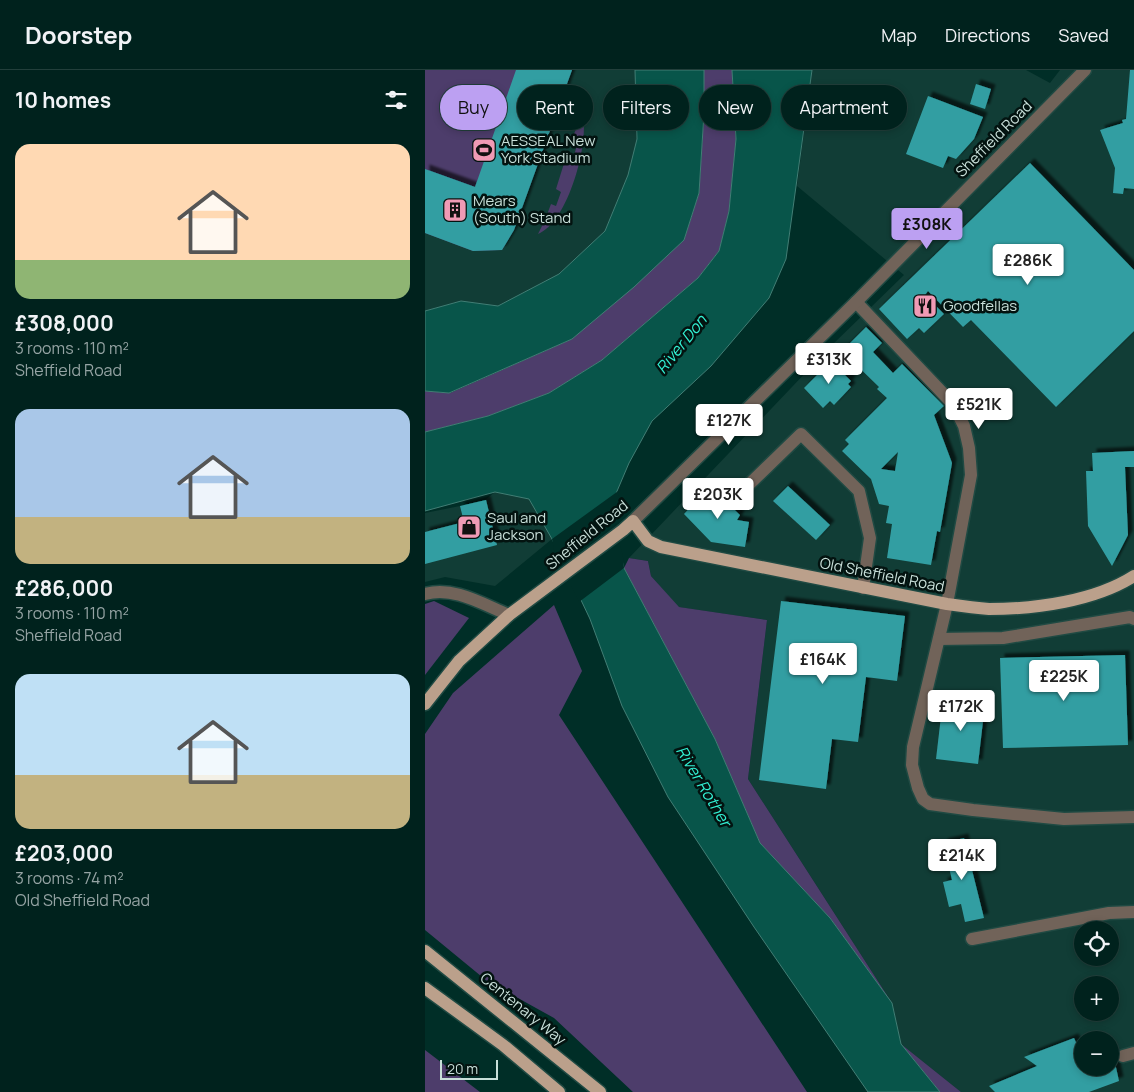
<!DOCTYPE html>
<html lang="en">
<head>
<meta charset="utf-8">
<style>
  body { margin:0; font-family:Manrope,sans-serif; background:#0a2a26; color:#f1f3f6; height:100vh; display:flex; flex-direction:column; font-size:19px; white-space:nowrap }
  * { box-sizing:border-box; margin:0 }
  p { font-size:16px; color:#95a4a4 }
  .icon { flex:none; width:28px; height:28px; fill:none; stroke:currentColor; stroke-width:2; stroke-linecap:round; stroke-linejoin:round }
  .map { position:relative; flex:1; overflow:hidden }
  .details { display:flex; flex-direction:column; background:#00221d; width:425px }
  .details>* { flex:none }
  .guide { position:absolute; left:15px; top:15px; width:475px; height:45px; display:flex; gap:10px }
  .tools { position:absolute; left:649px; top:851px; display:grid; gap:10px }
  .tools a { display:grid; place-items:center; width:45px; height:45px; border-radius:50%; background:#00221d; box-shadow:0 2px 8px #0003,0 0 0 1px #223f3b; font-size:25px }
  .scale { position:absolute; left:15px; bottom:12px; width:58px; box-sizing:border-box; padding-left:5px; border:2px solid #c8dfd9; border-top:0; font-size:14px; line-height:18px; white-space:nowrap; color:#c8dfd9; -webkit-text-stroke:4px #031310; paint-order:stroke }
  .price { position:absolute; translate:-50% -42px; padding:0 11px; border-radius:5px; background:#fff; color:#222; font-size:16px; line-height:32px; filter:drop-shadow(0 1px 2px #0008) }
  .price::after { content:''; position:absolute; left:50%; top:30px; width:15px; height:11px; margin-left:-8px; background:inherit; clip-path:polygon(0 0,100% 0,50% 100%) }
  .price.current { background:#bca0f2; color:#111 }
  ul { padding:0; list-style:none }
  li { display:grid; align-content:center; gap:10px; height:265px; padding:0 15px }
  li span { display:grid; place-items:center; height:155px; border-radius:15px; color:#555 }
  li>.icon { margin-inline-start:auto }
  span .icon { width:90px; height:90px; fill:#fffc; stroke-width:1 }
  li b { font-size:21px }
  h2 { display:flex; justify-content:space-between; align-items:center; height:60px; padding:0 15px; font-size:21px }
  .chip { padding:0 18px; border-radius:22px; background:#00221d; box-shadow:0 2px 8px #0003,0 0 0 1px #223f3b; font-size:18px; line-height:45px }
  .chip.current { background:#bca0f2; color:#111 }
  header { display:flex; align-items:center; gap:30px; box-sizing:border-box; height:70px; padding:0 25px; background:#00221d; border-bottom:1px solid #223f3b }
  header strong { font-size:24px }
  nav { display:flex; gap:28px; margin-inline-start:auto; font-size:18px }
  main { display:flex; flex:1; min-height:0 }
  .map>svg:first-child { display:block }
</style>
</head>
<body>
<header>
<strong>Doorstep</strong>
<nav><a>Map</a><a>Directions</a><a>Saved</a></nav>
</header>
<main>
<section class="details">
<h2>10 homes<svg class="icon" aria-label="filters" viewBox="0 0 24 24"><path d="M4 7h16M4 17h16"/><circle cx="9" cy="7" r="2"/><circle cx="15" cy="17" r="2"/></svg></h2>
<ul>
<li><span style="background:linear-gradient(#ffd9b3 75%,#8fb573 0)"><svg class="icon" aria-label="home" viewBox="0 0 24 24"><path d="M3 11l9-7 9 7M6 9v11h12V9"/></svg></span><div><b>£308,000</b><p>3 rooms · 110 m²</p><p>Sheffield Road</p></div></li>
<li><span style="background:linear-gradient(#a9c7e8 70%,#c2b280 0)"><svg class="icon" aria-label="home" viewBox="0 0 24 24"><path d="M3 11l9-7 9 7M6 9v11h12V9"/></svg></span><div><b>£286,000</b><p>3 rooms · 110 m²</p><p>Sheffield Road</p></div></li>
<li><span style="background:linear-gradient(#bfe0f5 65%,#c2b280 0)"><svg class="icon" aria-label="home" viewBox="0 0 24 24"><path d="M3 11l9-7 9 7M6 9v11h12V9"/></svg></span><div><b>£203,000</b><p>3 rooms · 74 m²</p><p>Old Sheffield Road</p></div></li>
</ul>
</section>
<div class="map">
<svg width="709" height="1022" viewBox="0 0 709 1022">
  <defs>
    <filter id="shadow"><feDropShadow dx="4.5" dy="-4.5" stdDeviation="1" flood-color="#0009"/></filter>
  </defs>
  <rect width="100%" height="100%" fill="#002e27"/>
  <g fill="#113d36" fill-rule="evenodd">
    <path d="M0 0H210L212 69 203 105 180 161 134 204 73 236 36 231 0 241Z"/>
    <path d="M387 0H601L625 13 635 0H709V1022H536L476 974 467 933 323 709 342 550 253 537 226 506 223 491 204 488 405 277 479 205 372 116ZM658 860H685V888H658ZM658 915H685V942H658ZM658 970H685V998H658Z"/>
    <path d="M70 422 104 429 127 469 70 516 20 507 0 512V443L35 436 60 430Z"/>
  </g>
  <g fill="#4d3d6b">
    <path d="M0 0H147L89 160 77 180 48 181 0 163Z"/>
    <path d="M279 0H307L311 69 304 141 294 181 273 208 177 290 124 323 63 346 0 362V321L25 323 147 269 259 170 274 123 279 44Z"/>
    <path d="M157 41C166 70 143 153 113 164L120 150 126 134 131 136 136 122 131 119 141 87 148 89 152 75 146 73Z"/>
    <path d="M204 488 223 491 226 506 254 537 342 550 323 709 467 933 405 848 335 773 290 669 199 498Z"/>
    <path d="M9 531 44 548 0 605V534Z"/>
    <path d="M129 535 157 601 134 645 382 1022H208L129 948 62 911 0 860V664L28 623Z"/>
    <path d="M476 974 536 1022H515Z"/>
    <path d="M0 980 55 1022H0Z"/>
  </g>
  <g fill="#08554a" stroke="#427e75">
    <path d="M210 0H279V43L274 123 259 170 209 217 147 269 24 323 0 321V241L36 231 73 236 134 204 180 161 203 105 212 69Z"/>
    <path d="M307 0H387L361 189 344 228 286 296 227 351 204 393 184 440 199 498 290 669 335 773 405 848 467 933 476 974 515 1022H443L329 857 243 727 197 636 165 549 127 469 104 429 70 422 0 441V362L63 346 124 323 177 290 273 208 294 181 304 141 311 69Z"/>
  </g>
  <path fill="#002e27" d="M196 419 187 440 198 487 199 498 154 532 129 480 127 469Z"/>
  <g fill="#339ea2" fill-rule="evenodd" filter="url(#shadow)">
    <path d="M91 0H147L89 160 77 180 48 181 0 163V99L50 117Z"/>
    <path d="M705 0H709V119L699 118 698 124 688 123 690 98 675 60 698 53 697 50 701 49Z"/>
    <path d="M551 14 566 19 560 39 545 34Z"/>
    <path d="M503 26 558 47 549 69 531 89 523 86 518 98 481 84Z"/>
    <path d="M605 93 709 200V261L631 337 546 250 538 257 503 221 500 225 519 244 499 263 494 258 482 269 454 239Z"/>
    <path d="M441 257 457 273 448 282 468 303 477 294 519 336 509 345 527 393 515 462 512 461 506 495 462 488 467 454 461 453 464 436 454 434 446 409 417 381 424 374 420 370 462 328 452 319 454 317 417 281ZM473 382 470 401 456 399Z"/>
    <path d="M406 291 426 311 423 314 426 317 409 335 405 331 398 338 379 318Z"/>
    <path d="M709 381V397H700L703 465 687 496 663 456 661 401H668L667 383Z"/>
    <path d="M285 416 315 445 312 450 324 452 320 477 286 472 259 444Z"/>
    <path d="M363 416 405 455 391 470 348 431Z"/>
    <path d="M61 430 72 475 0 494V462L39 452 35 436Z"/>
    <path d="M356 531 480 546 472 611 441 607 433 672 407 669 401 719 334 710Z"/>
    <path d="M700 585 703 675 578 678 575 588Z"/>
    <path d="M518 629 560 634 553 694 511 689Z"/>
    <path d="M539 768 559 848 540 852 536 834 524 837 518 812 527 810 518 773Z"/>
    <path d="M649 968 654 979 658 978V998H685L686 975 694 1011 664 1022H570L564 1016 612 996 599 987Z"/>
  </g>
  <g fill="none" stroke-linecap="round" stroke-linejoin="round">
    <g stroke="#204a43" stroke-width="15">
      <g id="minor">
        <path d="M431 232 528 334 539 356 544 378 546 405 522 534 488 677 487 695 493 718 498 729 505 734 548 740 639 749 709 747"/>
        <path d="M311 427 376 364 434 421 445 468 438 518"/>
        <path d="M208 451 431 232 660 0"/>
        <path d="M0 524C29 516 57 534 84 545"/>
        <path d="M514 569 578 568 705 547 709 549"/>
        <path d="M547 869 684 843 709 842"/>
        <path d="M698 986 709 983"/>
      </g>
    </g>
    <g stroke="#204a43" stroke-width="15">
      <g id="major">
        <path d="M0 634 34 591 84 545 198 460 208 451 223 471 236 477 522 534C536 536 550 538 564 539 611 539 670 531 709 506"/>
        <path d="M0 881 175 1022"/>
        <path d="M0 918 78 975 134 1022"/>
      </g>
    </g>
    <use href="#minor" stroke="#716359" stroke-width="12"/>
    <use href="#major" stroke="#bba08b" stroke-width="12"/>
  </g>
  <defs>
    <g id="stadium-square" transform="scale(1.25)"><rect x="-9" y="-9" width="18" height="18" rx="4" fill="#f09ab5" stroke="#031310"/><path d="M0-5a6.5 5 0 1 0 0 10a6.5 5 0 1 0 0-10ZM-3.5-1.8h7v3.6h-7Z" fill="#111"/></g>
    <g id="building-square" transform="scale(1.25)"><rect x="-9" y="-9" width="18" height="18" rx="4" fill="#f09ab5" stroke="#031310"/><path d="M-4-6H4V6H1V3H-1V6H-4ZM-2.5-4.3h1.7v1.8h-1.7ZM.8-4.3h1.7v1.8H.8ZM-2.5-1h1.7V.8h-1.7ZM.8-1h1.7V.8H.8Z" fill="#111"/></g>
    <g id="restaurant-square" transform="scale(1.25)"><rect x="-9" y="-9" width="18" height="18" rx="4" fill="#f09ab5" stroke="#031310"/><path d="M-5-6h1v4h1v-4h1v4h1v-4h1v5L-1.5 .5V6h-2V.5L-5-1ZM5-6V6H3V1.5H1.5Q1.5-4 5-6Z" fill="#111"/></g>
    <g id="shop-square" transform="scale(1.25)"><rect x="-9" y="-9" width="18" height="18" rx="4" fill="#f09ab5" stroke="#031310"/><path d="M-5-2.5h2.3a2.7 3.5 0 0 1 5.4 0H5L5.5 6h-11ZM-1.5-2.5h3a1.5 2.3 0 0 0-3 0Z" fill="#111"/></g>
  </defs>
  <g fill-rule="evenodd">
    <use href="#stadium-square" x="59" y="80"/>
    <use href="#building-square" x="30" y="140"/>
    <use href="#restaurant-square" x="500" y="236"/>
    <use href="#shop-square" x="44" y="457"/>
  </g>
  <g text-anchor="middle" stroke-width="5" stroke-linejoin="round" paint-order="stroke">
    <g font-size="15" fill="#c8dfd9" stroke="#031310">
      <text transform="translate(569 69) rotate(-45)" y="5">Sheffield Road</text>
      <text transform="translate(162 465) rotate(-39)" y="5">Sheffield Road</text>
      <text transform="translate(457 505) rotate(11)" y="5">Old Sheffield Road</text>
      <text transform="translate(98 939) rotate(39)" y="5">Centenary Way</text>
    </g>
    <g font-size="15" fill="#c8dfd9" stroke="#031310" text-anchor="start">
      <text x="76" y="76">AESSEAL New<tspan x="76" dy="17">York Stadium</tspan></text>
      <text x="48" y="136">Mears<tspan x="48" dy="17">(South) Stand</tspan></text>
      <text x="518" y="241">Goodfellas</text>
      <text x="62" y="453">Saul and<tspan x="62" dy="17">Jackson</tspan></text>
    </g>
    <g font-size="16" font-style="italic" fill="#32efd2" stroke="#031310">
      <text transform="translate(256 274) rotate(-51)" y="6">River Don</text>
      <text transform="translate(279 716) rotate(59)" y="6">River Rother</text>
    </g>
  </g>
</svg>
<div class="tools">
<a><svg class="icon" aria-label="locate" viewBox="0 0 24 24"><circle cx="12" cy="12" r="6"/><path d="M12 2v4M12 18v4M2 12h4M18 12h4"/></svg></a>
<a>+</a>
<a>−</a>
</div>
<div class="scale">20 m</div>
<b class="price current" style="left:502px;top:180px">£308K</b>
<b class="price" style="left:603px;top:216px">£286K</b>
<b class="price" style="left:404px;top:315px">£313K</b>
<b class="price" style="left:554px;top:360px">£521K</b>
<b class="price" style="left:304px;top:376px">£127K</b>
<b class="price" style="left:293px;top:450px">£203K</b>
<b class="price" style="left:398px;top:615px">£164K</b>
<b class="price" style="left:639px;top:632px">£225K</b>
<b class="price" style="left:536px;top:662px">£172K</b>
<b class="price" style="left:537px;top:811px">£214K</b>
<div class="guide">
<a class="chip current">Buy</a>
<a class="chip">Rent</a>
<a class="chip">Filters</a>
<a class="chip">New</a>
<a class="chip">Apartment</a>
</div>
</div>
</main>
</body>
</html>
